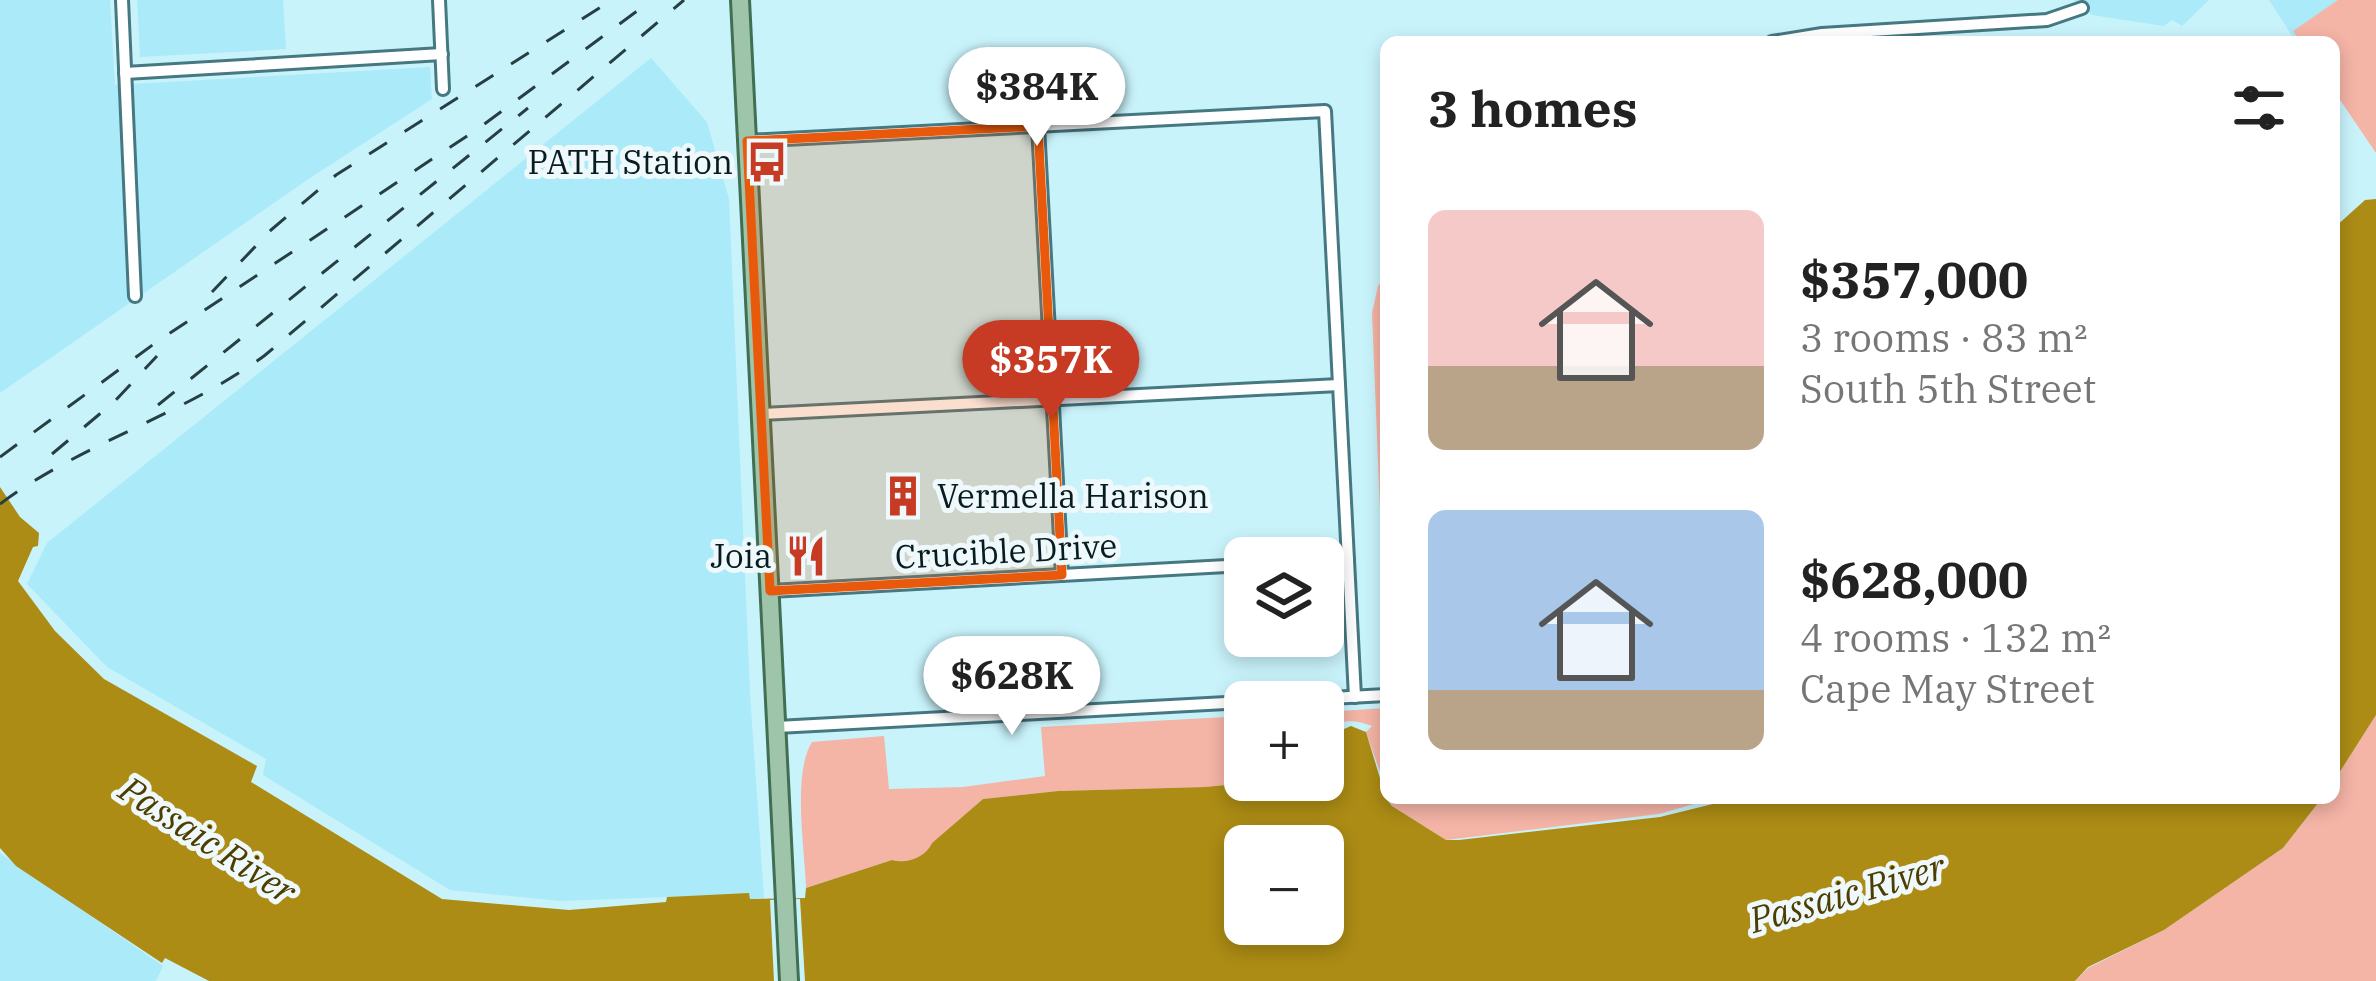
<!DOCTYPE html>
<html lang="en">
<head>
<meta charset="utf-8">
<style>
  body { margin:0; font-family:"IBM Plex Serif",serif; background:#f6f6f6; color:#222; height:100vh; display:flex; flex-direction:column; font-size:45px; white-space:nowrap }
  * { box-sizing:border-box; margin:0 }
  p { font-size:39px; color:#767676 }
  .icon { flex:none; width:66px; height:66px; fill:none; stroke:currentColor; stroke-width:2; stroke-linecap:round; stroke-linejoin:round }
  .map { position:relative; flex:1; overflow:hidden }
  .sheet { position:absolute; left:1380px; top:36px; width:960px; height:768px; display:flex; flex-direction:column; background:#fff; border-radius:18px; box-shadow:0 6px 18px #0003 }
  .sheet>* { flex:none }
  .tools { position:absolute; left:1224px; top:537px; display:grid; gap:24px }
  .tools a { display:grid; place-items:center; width:120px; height:120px; border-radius:18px; background:#fff; box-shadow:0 6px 18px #0003; font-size:60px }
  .price { position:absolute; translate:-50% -102px; padding:0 27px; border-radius:42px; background:#fff; color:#222; font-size:39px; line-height:78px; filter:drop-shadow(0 3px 6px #0008) }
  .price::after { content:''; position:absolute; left:50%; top:72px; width:36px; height:27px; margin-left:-18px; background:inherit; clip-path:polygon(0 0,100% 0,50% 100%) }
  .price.current { background:#c73b24; color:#fff }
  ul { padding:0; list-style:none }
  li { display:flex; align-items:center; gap:36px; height:300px; padding:0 48px }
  li span { display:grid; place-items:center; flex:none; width:336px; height:240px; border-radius:18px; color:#555 }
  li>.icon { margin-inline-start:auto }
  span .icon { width:144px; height:144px; fill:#fffc; stroke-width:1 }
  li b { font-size:51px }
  h2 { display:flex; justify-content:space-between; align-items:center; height:144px; padding:0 48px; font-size:51px }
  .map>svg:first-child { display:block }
</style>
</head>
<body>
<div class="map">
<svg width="2376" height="981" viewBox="0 0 2376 981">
  <rect width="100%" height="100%" fill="#c9f3fb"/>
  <g fill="#abeaf8">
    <path d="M0 0H110L115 85 430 67 432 99 310 178 0 393Z"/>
    <path d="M137 0H283L286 49 140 57Z"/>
    <path d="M2074 0H2209L2182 26 2172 20 2164 26 2092 15Z"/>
    <path d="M2269 0H2376L2334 42H2296Z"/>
    <path d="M651 58 707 122 729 199 750 693 764 898 750 899 748 894 560 901 450 890 263 775 266 759 107 667 27 584 47 543Z"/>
    <path d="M0 853 163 966 156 981H0Z"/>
  </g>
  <g fill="#f4b4a6">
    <path d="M2338 0H2376V153L2334 91V42H2301L2293 31Z"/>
    <path d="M1386 275V532L1380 511 1372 313 1378 286Z"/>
    <path d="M1386 708V789L1366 732 1372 726C1357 721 1345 718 1331 728L1332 760 1338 761 1334 773 1323 780V712Z"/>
    <path d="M2376 715V981H2075L2088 968 2164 930 2283 848 2322 798H2334V781Z"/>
    <path d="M1245 716V780H1278L1205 787 1058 791 983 799 932 843C926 858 907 864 892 860L806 888C805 850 792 774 812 742L884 736 889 789 963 787 1045 776 1041 727Z"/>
    <path d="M1389 798H1699L1701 802 1659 814 1446 840 1392 806Z"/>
  </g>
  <g fill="#ac8c15" fill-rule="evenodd">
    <path d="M2376 199V715L2334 781V228L2365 200Z"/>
    <path d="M0 487 20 517 39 533 38 546 33 547 18 581 55 631 104 679 257 766 251 782 442 899 569 910 666 902 667 897 749 893 750 899 805 898 806 888 892 860C907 864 925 858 932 843L983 799 1058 791 1205 787 1278 780 1319 782 1334 773 1337 732 1351 726 1366 732 1386 798 1392 806 1446 840H1459L1660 817 1737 798H2322L2283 848 2164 930 2088 967 2075 981H209L165 958 162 963 16 866 0 848ZM1245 846H1323V924H1245Z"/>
  </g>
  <path fill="#c9f3fb" d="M800 899 805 981H774L770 900Z"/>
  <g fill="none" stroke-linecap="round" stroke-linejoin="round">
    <g stroke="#467882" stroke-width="16">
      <g id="minor">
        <path d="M122 0 135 296"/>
        <path d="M439 0 443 89"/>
        <path d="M1772 42 1822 34 2047 20 2082 8"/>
        <path d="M125 73 442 54"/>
        <path d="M1038 126 1062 575"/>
        <path d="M747 141 1325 111 1355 697"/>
        <path d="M761 414 1339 385"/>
        <path d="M1323 561 1348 559"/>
        <path d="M770 591 1245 565"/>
        <path d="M1254 702 1386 695"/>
        <path d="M777 727 1245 702"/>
      </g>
    </g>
    <g stroke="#406f53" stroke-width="22">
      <path id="primary" d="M740 0 789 981"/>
    </g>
    <use href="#minor" stroke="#fff" stroke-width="10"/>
    <use href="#primary" stroke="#9ec4a9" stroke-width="16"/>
    <g stroke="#263f43" stroke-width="3" stroke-dasharray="21 21" stroke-linecap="butt">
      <path d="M212 292 271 230 336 175 612 0"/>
      <path d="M158 405 528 108"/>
      <path d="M52 454 114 402 157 356"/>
      <path d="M0 457 158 341 479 128 652 0"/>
      <path d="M0 504C82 443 181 416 264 356L684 0"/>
    </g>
  </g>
  <path fill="#e8590c" fill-opacity="0.2" stroke="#e8590c" stroke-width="9" stroke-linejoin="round" d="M1038 126 1062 575 770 591 747 141Z"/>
  <defs>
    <g id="bus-bare" transform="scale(3.24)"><path d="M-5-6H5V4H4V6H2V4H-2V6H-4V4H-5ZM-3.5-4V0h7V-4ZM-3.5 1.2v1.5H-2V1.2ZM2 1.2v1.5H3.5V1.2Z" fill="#c73b24" stroke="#eff9fb" stroke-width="2.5" paint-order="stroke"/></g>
    <g id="building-bare" transform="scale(3.24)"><path d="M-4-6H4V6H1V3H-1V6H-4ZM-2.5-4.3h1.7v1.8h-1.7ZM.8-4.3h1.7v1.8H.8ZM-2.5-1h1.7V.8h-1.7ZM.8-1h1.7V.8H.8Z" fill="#c73b24" stroke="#eff9fb" stroke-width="2.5" paint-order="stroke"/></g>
    <g id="restaurant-bare" transform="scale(3.24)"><path d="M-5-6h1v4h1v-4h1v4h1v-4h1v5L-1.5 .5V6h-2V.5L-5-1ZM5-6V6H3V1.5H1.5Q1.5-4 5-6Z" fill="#c73b24" stroke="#eff9fb" stroke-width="2.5" paint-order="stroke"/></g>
  </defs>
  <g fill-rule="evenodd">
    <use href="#bus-bare" x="767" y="162"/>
    <use href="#building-bare" x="903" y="496"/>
    <use href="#restaurant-bare" x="806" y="556"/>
  </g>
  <g text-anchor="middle" stroke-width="10" stroke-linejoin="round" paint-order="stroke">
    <g font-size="33" fill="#071c20" stroke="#eff9fb" text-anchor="end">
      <text x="733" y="174">PATH Station</text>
      <text x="937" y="508" text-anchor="start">Vermella Harison</text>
      <text x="772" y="568">Joia</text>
    </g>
    <g font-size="33" fill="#071c20" stroke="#eff9fb">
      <text transform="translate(1006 551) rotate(-3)" y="12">Crucible Drive</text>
    </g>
    <g font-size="36" font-style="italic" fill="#4d3d00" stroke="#eff9fb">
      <text transform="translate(208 840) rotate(33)" y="13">Passaic River</text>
      <text transform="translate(1847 893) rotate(-16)" y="13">Passaic River</text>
    </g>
  </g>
</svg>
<div class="tools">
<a><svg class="icon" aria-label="layers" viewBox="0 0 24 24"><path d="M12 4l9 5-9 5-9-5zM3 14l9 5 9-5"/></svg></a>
<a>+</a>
<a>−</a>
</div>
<b class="price" style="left:1037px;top:149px">$384K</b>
<b class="price current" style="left:1051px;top:422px">$357K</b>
<b class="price" style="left:1012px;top:738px">$628K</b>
<section class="sheet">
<h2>3 homes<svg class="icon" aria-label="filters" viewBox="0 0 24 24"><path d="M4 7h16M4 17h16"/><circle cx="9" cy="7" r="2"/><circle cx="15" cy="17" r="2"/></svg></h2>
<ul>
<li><span style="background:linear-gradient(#f6c9c9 65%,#b9a48a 0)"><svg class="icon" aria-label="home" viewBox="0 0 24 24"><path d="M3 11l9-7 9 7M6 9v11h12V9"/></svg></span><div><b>$357,000</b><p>3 rooms · 83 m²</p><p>South 5th Street</p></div></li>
<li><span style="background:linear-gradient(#a9c7e8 75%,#b9a48a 0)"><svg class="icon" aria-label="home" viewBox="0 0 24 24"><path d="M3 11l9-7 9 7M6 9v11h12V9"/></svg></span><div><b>$628,000</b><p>4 rooms · 132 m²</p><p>Cape May Street</p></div></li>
</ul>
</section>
</div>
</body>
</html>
